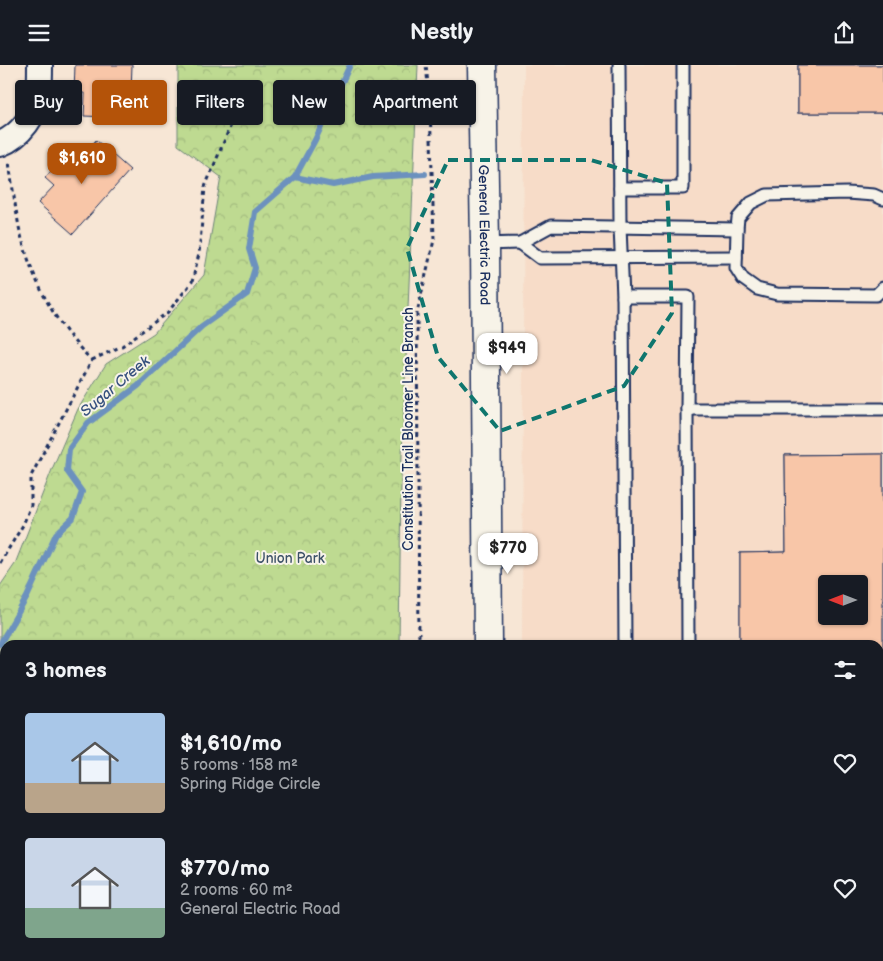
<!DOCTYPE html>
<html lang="en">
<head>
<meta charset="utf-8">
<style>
  body { margin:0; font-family:"Balsamiq Sans",sans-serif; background:#20242c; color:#f1f3f6; height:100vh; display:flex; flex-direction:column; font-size:19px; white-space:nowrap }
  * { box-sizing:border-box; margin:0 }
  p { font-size:16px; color:#9ea1a6 }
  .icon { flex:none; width:28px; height:28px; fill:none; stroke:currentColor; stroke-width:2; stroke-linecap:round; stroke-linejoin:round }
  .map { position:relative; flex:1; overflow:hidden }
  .details { position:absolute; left:0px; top:575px; width:884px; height:321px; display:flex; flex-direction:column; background:#171b24; border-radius:15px 15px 0 0; box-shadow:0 1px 4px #0004 }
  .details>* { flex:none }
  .guide { position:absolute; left:15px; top:15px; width:500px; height:45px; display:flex; gap:10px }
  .needle { width:32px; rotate:270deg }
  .tools { position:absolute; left:818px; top:510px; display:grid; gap:10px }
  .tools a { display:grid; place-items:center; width:50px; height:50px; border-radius:5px; background:#171b24; box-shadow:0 1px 4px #0004; font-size:25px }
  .price { position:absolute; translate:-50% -42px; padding:0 11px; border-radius:10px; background:#fff; color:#222; font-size:16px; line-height:32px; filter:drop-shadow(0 1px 2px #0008) }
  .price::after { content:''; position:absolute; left:50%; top:30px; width:15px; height:11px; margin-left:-8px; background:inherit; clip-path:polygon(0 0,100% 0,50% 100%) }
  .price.on { background:#b45309; color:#fff }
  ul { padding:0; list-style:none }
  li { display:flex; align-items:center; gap:15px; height:125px; padding:0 25px }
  li span { display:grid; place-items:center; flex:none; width:140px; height:100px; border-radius:5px; color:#555 }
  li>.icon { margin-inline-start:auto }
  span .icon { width:60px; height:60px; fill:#fffc; stroke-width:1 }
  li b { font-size:21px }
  h2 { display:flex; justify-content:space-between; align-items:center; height:60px; padding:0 25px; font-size:21px }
  .chip { padding:0 18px; border-radius:5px; background:#171b24; box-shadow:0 1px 4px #0004; font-size:18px; line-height:45px }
  .chip.on { background:#b45309; color:#fff }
  header { display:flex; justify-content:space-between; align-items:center; height:65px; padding:0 25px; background:#171b24; font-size:22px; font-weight:700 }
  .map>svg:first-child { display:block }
</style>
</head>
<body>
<header><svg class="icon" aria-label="menu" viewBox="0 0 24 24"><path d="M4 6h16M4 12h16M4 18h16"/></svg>Nestly<svg class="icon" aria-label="share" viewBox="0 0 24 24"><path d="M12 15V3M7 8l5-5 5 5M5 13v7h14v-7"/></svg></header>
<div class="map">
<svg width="883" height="896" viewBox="0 0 883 896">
  <defs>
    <pattern id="forest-crowns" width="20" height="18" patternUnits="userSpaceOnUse" patternTransform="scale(1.25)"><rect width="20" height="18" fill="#beda91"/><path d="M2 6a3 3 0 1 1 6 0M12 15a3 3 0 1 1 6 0" fill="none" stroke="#a3bb7f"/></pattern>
    <pattern id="water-waves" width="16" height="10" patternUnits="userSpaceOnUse" patternTransform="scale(1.25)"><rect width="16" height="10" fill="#a2d2fe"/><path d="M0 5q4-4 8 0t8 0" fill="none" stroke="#8bb5dc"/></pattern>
  </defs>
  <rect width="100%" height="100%" fill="#f7e6d5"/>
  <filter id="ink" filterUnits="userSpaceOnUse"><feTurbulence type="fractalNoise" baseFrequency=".02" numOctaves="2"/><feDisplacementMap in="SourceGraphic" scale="10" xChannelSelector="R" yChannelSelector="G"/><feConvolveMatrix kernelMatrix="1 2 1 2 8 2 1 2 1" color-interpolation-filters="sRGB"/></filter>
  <g filter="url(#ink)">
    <path fill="#f7dcc8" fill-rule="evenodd" d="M524 0H883V896H521V891H879V580H522ZM826 519H859V551H826Z"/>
    <path fill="url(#forest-crowns)" stroke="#6c8478" d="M178 0H418L401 414 399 580H5V891H394V896H0V521L15 499 53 402 78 344 106 299 154 268 204 210 221 112 178 80Z"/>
    <path fill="url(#water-waves)" stroke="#6c91be" d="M5 763V891H195V896H0V771Z"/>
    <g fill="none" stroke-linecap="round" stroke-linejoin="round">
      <g stroke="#6c91be" stroke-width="6">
        <path d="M295 112 333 120 373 112 425 109"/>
        <path d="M0 579 27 532 56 469 73 453 82 427 67 406 69 384 88 358 138 321 202 261 247 229 255 203 249 184 255 147 295 112 315 75 350 0"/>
      </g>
    </g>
    <g fill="#f8c6a8" stroke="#1b2f5e" fill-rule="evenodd">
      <path d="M75 0H132L130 53 84 51 85 28H74Z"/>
      <rect x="798" y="0" width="85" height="48"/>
      <rect x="798" y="0" width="85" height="48"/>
      <path d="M96 75 130 105 73 169 38 138 54 121 45 113 71 83 81 92Z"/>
      <path d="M883 389V756H879V580H740V488L786 487 785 390ZM826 519H859V551H826Z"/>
      <path d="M883 389V756H879V580H740V488L786 487 785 390ZM826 519H859V551H826Z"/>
    </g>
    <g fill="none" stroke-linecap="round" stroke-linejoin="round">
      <g stroke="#1b2f5e" stroke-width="15">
        <g id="service">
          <path d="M619 0 620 162 623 232H688L687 344 688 580"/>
          <path d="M620 123H683V0"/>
          <path d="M883 134 874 130 847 128 767 130 751 138 738 153 737 164 736 203 743 214 757 224 777 229 876 230 883 223"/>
          <path d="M520 178 540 193 736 192"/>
          <path d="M485 179 520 178 551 161 737 164"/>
          <path d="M623 232 625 580"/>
          <path d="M687 344H883"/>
        </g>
      </g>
      <g stroke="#1b2f5e" stroke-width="28">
        <path id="minor" d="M0 79C21 71 36 49 39 28 40 19 40 9 40 0"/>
      </g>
      <g stroke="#1b2f5e" stroke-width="31">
        <g id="secondary">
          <path id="s1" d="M482 0 485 179 488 580"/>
          <path d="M489 891V896"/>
        </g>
      </g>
      <g stroke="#1b2f5e" stroke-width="3" stroke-dasharray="4 4" stroke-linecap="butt">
        <path d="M92 295 122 281 168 247 192 217 199 189 205 122 230 62"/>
        <path d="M0 498 23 460 31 440V411L92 295C55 261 30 211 19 162 15 140 12 118 9 97"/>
        <path d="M419 580 417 248 434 175 430 39 426 0"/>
        <path d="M419 891V896"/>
      </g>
      <use href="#service" stroke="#f7f3e8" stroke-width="11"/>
      <use href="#minor" stroke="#f7f3e8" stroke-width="24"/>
      <use href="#secondary" stroke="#f7f3e8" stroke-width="28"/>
    </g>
  </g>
  <path fill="none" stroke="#0f766e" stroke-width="4" stroke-dasharray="10 6" stroke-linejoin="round" d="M448 95H591L667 118 672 248 624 321 500 366 438 292 407 183Z"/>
  <g text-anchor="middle" stroke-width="4" stroke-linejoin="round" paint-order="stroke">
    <g font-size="14" fill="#1b2f5e" stroke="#f7f3e8">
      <text dy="5" stroke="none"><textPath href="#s1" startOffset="170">General Electric Road</textPath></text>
      <text transform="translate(408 364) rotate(-90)" y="5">Constitution Trail Bloomer Line Branch</text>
    </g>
    <g font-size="14" fill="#3c5168" stroke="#f7f3e8">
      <text x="290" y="498">Union Park</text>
    </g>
    <g font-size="15" font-style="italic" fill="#36507e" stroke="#f7f3e8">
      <text transform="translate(115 321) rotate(-40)" y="5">Sugar Creek</text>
    </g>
  </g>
</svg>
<div class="tools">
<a><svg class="needle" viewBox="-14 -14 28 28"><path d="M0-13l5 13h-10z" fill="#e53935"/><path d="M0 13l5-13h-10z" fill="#9ea1a6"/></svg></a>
</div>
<b class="price on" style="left:82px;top:120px">$1,610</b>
<b class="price" style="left:507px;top:310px">$949</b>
<b class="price" style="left:508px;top:510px">$770</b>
<div class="guide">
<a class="chip">Buy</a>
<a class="chip on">Rent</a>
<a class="chip">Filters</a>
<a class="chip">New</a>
<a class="chip">Apartment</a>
</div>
<section class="details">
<h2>3 homes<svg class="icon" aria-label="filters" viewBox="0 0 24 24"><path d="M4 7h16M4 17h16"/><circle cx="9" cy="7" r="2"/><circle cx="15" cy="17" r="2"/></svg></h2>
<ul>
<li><span style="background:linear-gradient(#a9c7e8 70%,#b9a48a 0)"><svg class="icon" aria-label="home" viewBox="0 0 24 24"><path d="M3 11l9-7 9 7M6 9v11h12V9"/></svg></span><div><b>$1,610/mo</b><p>5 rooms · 158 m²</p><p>Spring Ridge Circle</p></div><svg class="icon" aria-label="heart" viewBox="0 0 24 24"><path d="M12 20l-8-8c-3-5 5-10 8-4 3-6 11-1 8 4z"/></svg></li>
<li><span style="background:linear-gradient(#c9d6e8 70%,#7fa58c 0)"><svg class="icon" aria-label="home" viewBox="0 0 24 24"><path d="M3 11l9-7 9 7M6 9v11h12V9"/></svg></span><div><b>$770/mo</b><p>2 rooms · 60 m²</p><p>General Electric Road</p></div><svg class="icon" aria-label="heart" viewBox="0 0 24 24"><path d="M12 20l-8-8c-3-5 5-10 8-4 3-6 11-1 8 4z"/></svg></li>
</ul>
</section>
</div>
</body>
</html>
